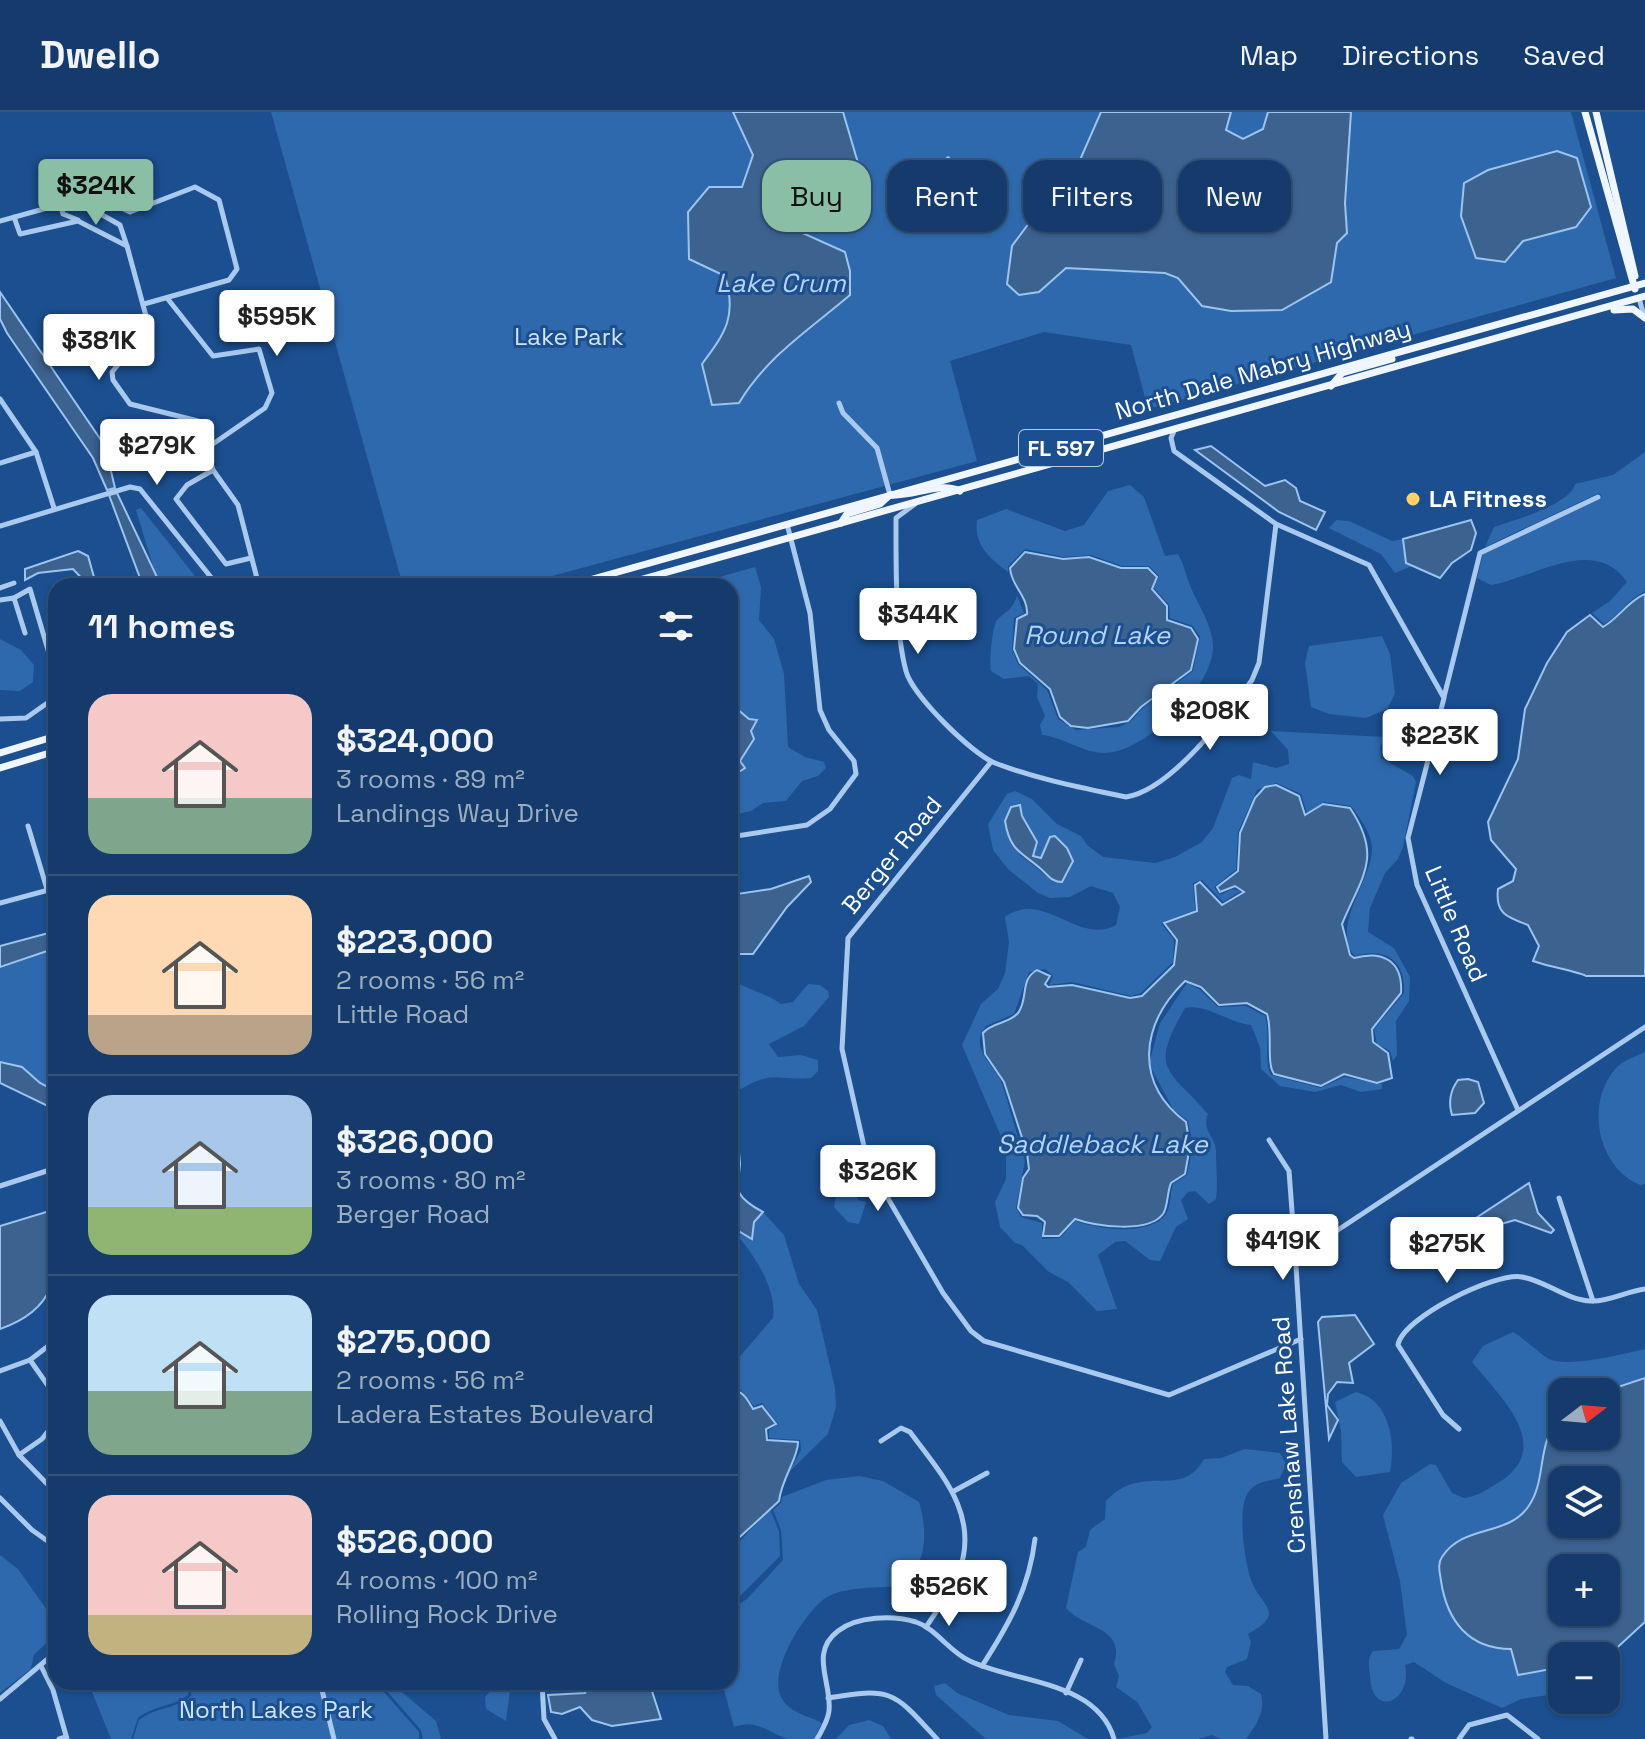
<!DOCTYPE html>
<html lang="en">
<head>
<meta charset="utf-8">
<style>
  body { margin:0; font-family:"Space Grotesk",sans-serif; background:#214673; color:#f1f3f6; height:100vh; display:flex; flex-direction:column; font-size:30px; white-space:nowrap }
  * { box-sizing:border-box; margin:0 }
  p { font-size:26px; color:#9dadc1 }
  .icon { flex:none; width:44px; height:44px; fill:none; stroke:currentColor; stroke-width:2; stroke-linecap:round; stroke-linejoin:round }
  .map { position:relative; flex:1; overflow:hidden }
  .drawer { position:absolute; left:48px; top:466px; width:690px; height:1112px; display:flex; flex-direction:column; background:#143b6b; border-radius:24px; box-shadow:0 2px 6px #0004,0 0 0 2px #33557e }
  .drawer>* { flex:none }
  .guide { position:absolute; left:762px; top:48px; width:760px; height:72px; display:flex; gap:16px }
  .needle { width:52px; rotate:74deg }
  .fabs { position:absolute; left:1548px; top:1266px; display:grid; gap:16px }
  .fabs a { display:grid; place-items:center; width:72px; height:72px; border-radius:16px; background:#143b6b; box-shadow:0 2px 6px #0004,0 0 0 2px #33557e; font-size:40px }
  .price { position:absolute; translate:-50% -68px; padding:0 18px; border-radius:8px; background:#fff; color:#222; font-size:26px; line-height:52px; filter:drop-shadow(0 2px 4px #0008) }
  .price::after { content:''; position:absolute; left:50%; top:48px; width:24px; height:18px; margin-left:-12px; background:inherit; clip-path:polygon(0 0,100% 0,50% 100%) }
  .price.selected { background:#8abfa5; color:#111 }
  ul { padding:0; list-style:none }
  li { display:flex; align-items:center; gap:24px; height:200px; padding:0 40px }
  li+li { border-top:2px solid #33557e }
  li span { display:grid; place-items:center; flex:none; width:224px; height:160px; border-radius:24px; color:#555 }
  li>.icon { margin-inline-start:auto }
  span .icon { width:96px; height:96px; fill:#fffc; stroke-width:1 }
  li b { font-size:34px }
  h2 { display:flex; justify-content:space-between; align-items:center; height:96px; padding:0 40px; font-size:34px }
  .pill { padding:0 28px; border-radius:24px; background:#143b6b; box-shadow:0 2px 6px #0004,0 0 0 2px #33557e; font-size:28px; line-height:72px }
  .pill.selected { background:#8abfa5; color:#111 }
  header { display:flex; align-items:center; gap:48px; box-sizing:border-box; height:112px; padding:0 40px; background:#143b6b; border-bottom:2px solid #33557e }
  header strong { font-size:38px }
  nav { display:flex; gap:44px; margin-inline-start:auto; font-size:28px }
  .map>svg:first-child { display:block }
</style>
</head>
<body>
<header>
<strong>Dwello</strong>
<nav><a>Map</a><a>Directions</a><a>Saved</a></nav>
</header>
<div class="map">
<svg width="1645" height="1627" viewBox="0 0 1645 1627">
  <rect width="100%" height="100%" fill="#1b4f8f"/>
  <g fill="#2e69ad" fill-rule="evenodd">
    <path d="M271 0H1571L1616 166 1148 297 1131 233 1044 220 950 249 977 349 515 474H403Z"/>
    <path d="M1645 340V479C1627 488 1620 503 1604 512L1592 501 1610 489 1627 470C1594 423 1536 465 1491 473L1477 466 1483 442 1602 385 1599 381 1485 435 1494 415C1513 409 1571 392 1575 372L1613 363Z"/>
    <path d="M1130 373 1144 385 1165 444 1178 442C1185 454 1186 465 1191 476 1199 495 1212 512 1213 533 1215 574 1146 639 1106 641 1084 642 1064 625 1042 623L1040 613 1045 604 1037 585 1038 572 1029 564 1004 567 991 559C989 550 992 515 997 508 1007 498 1013 498 1017 483L1024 501 1014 506 1012 537 1018 552 1047 578 1058 607 1076 618 1119 615 1130 610 1143 596 1193 559 1200 525 1193 514 1170 506 1169 493 1154 476 1159 464 1149 454H1122L1091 443 1063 445 1025 437 1008 454V460C989 445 974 434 977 408L1006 397 1065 419 1084 413 1108 379Z"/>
    <path d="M141 396 203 474H159L136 398Z"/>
    <path d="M1336 408 1349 409 1392 429 1403 427 1406 451 1412 454 1395 461 1381 442 1329 416Z"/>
    <path d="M755 455 761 475 759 508 774 527 784 562 788 635 805 645 824 650 826 656 818 664 802 669 786 689 763 691 751 699 730 704V666L741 661 740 649C748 633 753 627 749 608L730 591V474H688Z"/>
    <path d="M1382 524 1390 542 1395 582 1387 597 1366 606 1329 602 1311 595 1305 551 1309 534Z"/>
    <path d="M0 527 21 538 34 553 33 570 20 579 0 578Z"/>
    <path d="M1271 619 1385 625 1380 635 1381 646 1413 664 1416 670 1403 735 1398 747 1385 761 1370 796 1368 820 1394 836 1410 865 1409 889 1396 909 1397 943 1393 949 1390 939 1377 932 1374 917 1404 881C1406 848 1385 835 1355 844 1330 816 1370 771 1372 739 1373 723 1360 706 1351 694L1324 690 1307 701 1301 682 1276 671 1257 678 1238 720 1236 758 1214 775 1220 783 1232 777 1241 779 1223 790 1202 768 1193 771 1195 798 1161 811 1174 828 1173 850 1141 881 1131 884 1072 870 1049 873 1053 864 1045 857 1029 860 1014 902 986 914C968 936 994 952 1002 971L1025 1049 1016 1096 1021 1105 1042 1111V1127L1060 1126 1075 1109C1097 1117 1150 1125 1166 1102 1171 1095 1170 1081 1173 1072L1187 1063 1193 1034 1188 1009 1173 997 1149 952 1160 911 1187 871 1199 877 1218 895 1246 894 1265 904C1271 922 1263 947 1271 963L1321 976 1344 965 1382 972V977L1361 980 1341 973 1315 980 1280 974 1261 957 1260 935 1251 913C1229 911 1206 891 1185 896 1149 959 1167 955 1208 1002 1201 1019 1216 1025 1216 1039 1216 1054 1218 1072 1216 1087L1209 1092 1195 1079 1188 1080 1181 1088 1188 1107 1176 1115 1160 1149 1150 1148 1125 1129 1115 1130 1098 1143 1117 1197 1097 1199 1068 1170 1049 1160 1022 1133 1015 1131 1000 1115 995 1090 1006 1067V1036L962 933 981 892 998 877 1005 861 1009 830 1005 805C1044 777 1078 834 1116 813L1120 795 1113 781 1091 774 1070 785 1050 786 1038 781 1008 757 993 738 988 712 1007 682 1015 679 1032 687 1057 712 1081 724 1087 733 1103 745 1155 751 1175 745 1202 730 1213 716 1232 666 1239 663 1251 667 1253 650 1276 656 1289 652 1288 638ZM1022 702 1037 729 1033 744 1041 746 1046 733 1055 724 1072 746 1068 763 1052 768 1020 743 1005 709Z"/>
    <path d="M56 836V979L40 971 22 955 0 950V855Z"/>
    <path d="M730 866C746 878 765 880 781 892L793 890 808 872 820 873 828 879 829 885 804 914 769 932 778 945 801 943 818 948V959L811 966C771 969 774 957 734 981L730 994V966L735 964 730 945Z"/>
    <path d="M1645 940V1072L1640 1073C1596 1054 1585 989 1617 955 1624 948 1636 944 1645 940Z"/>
    <path d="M838 1067 856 1078 858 1088 866 1090 859 1112 848 1110 834 1095 836 1084 829 1079 833 1068Z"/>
    <path d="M763 1100 784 1123 799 1172 817 1198 835 1276 836 1295 828 1322 789 1360 801 1338 800 1328 769 1326V1318L778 1312 762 1291 754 1294 739 1276H730V1256L773 1206C777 1176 753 1140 733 1119L751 1127 754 1110Z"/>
    <path d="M1513 1220C1525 1227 1540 1242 1549 1247 1568 1256 1623 1242 1645 1237V1266L1603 1280H1562C1562 1286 1564 1299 1562 1305 1558 1313 1550 1320 1546 1330 1536 1360 1543 1393 1510 1410 1487 1423 1457 1418 1442 1445 1437 1453 1440 1466 1442 1475 1450 1513 1471 1537 1511 1537L1518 1563 1562 1555V1581L1521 1587 1502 1596 1446 1571 1414 1550 1405 1553C1413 1589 1372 1608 1370 1564 1369 1554 1367 1547 1373 1539L1399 1537 1407 1523 1400 1469 1383 1403 1401 1371 1430 1352 1436 1353 1452 1381 1464 1386C1476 1385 1488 1377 1498 1371 1556 1335 1501 1286 1472 1250L1483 1234Z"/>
    <path d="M1356 1280C1390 1288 1396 1331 1390 1360L1356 1365 1342 1350 1341 1319 1335 1290Z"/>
    <path d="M1245 1337 1280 1341 1286 1352 1280 1366C1270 1369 1258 1369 1251 1377 1235 1391 1245 1450 1251 1468 1260 1494 1288 1500 1248 1522L1251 1530 1247 1547 1227 1555 1225 1560 1233 1573 1248 1574 1261 1582C1266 1600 1256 1613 1246 1627H1220L1212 1623 1198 1627H1117L1147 1621 1152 1615 1137 1590 1116 1575 1119 1564 1114 1552C1126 1515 1084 1517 1066 1496L1078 1440 1086 1435 1090 1418 1105 1407 1106 1389C1143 1349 1181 1389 1204 1347L1221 1346Z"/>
    <path d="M859 1364 883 1369 919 1390C928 1420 927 1450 904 1473 881 1477 844 1473 824 1487 803 1503 768 1559 781 1585 789 1601 809 1604 822 1611L814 1627C807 1627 795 1627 788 1627 768 1621 757 1606 734 1615L722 1570H730V1498L747 1487 783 1448 781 1418 773 1398 781 1391 782 1385 826 1368Z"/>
    <path d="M770 1397 779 1419 780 1444 730 1494V1434L740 1429Z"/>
    <path d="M0 1443 18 1457 52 1505 56 1533 49 1528 34 1543 31 1557 0 1581Z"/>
    <path d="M88 1570H190L188 1583C174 1595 156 1592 138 1606L131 1627H111Z"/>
    <path d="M192 1570H375L419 1620V1627H133L139 1608C156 1595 176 1597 191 1584Z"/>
    <path d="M379 1570H390L436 1609 441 1627H423L421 1618Z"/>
    <path d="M493 1570H511L506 1609 486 1597 485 1585 494 1575Z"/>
    <path d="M945 1571 957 1581 1009 1603 1058 1609 1088 1627H986L936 1583 934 1574Z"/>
    <path d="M869 1608 883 1614 891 1627H836L849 1613Z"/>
  </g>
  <g fill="#3c6290" stroke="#9cc4f0" stroke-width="2" fill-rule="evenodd">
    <path d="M733 0H843L858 51 800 120 845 140 850 159V183C809 218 767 244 739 291L712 293 702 252C726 220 737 204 725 164L689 147 688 100 709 75H742L753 43Z"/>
    <path d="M1101 0H1231L1226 18 1243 27 1263 17 1268 0H1351L1345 91 1347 121 1337 131 1331 170 1282 198 1231 199 1202 194 1178 166 1165 161 1066 156 1039 180 1019 183 1007 172 1012 134 1044 91 1073 64Z"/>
    <path d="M1557 39 1577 46 1591 95 1576 115 1523 129 1505 150 1476 146 1461 104 1464 71 1488 58Z"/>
    <path d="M0 180 105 334 115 376 107 378 93 346 7 221 0 207Z"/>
    <path d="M1211 334 1265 374 1285 368 1296 376 1300 389 1325 400 1316 418 1279 400 1195 338Z"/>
    <path d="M117 381 157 465 159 474H143L109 383Z"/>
    <path d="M1471 408 1476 421 1471 438 1452 451 1440 466 1406 451 1403 427Z"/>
    <path d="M78 439 88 444 96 472 89 474 73 457 38 461 25 468V457Z"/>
    <path d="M1025 440 1063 447 1089 445 1121 456H1148L1157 465 1152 477 1167 494V508L1191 516 1198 527 1191 558 1141 595 1128 609 1088 616 1071 614 1060 605 1050 577 1020 551 1014 537 1017 507 1027 502C1028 484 1011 474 1010 456Z"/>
    <path d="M1645 482V864H1586C1580 860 1546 854 1533 849L1539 834 1528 813C1506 805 1495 801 1498 777L1513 769 1516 757 1491 728 1488 710 1518 647 1525 597 1547 551 1567 520 1590 503 1603 515C1620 505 1627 490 1645 482Z"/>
    <path d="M730 591 749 607 757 608 751 619 754 627 740 649 745 656 730 666Z"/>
    <path d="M1276 673 1299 684 1305 703 1323 692 1350 696C1383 745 1362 764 1342 812L1350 843 1354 846C1383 838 1403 849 1401 881L1372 917 1373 930 1388 941 1392 966 1377 971 1344 962 1321 974 1274 962C1266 951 1273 919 1267 902L1247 891 1219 893 1201 875 1185 869C1140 913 1134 971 1186 1010L1190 1034 1185 1062 1171 1071C1167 1080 1168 1095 1163 1102 1148 1122 1095 1114 1075 1107L1059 1124H1043L1045 1110 1037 1104 1023 1103 1018 1096 1023 1066 1029 1057 1027 1041 1004 970 985 942 983 921C992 910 1009 912 1018 901 1029 887 1019 868 1037 858L1050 864 1045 872 1048 875 1072 873 1130 886 1142 884 1174 853 1177 828 1164 811 1197 799 1195 773 1200 770 1222 793 1244 780 1235 774 1220 780 1217 775 1238 759 1240 721 1255 686 1265 675Z"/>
    <path d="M1020 693 1022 704 1037 730 1033 744 1041 746 1050 725 1055 724 1067 736 1073 749 1062 770C1052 770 1049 764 1041 757 1022 740 1010 740 1005 709L1011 695Z"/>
    <path d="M809 764 811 770 787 795 753 842H730V783L771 777Z"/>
    <path d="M56 819V836L0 855V834Z"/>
    <path d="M0 950 22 955 40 971 56 979V998L0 971Z"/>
    <path d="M1468 967 1478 970 1484 991 1475 1001 1452 1003C1448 990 1450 979 1458 968Z"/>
    <path d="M737 1034C749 1068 718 1076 763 1100L754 1110 752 1127 730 1114V1035Z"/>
    <path d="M1529 1071 1538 1101 1554 1118 1551 1121 1515 1108 1455 1125 1439 1135 1438 1132 1444 1127Z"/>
    <path d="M56 1097C56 1154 65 1194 0 1217V1114Z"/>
    <path d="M1355 1203 1374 1232 1349 1251 1353 1271 1337 1270 1328 1282 1327 1293 1338 1308 1329 1327 1318 1210 1322 1205Z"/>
    <path d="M1645 1266V1510L1608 1544H1562V1555L1518 1563 1511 1537C1469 1537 1447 1509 1441 1469 1440 1461 1437 1452 1442 1445 1463 1412 1507 1425 1528 1395 1548 1368 1535 1328 1562 1305V1324H1606L1603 1280ZM1562 1368H1606V1412H1562ZM1562 1456H1606V1500H1562Z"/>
    <path d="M730 1278C743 1278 747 1287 753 1297L762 1294 776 1312 766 1317 767 1328 798 1330C799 1344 781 1368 779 1389L730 1434Z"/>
    <path d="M580 1570H649L661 1607 612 1614 592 1608 580 1595 562 1602 551 1600 548 1583 585 1581 588 1575Z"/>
  </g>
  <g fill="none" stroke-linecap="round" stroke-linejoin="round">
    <g stroke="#a9c9ee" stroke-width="5">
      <path d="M941 52 948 47"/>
      <path d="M76 88 120 113 127 134"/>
      <path d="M60 91 63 102 78 108"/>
      <path d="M14 105 20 122 78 109 127 134 149 215 112 260 113 268 130 292 198 309 213 358 238 393 259 474"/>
      <path d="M0 109 94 83 130 100 195 75 219 88 237 157 229 168 144 192"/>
      <path d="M167 186 213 244 259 237 272 281 265 296 207 336"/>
      <path d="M1639 186 1644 204"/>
      <path d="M0 287 36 340 54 396"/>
      <path d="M839 291 843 301 877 336 890 383"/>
      <path d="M1174 319 1171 326 1174 339 1276 412 1369 453 1444 586 1408 726 1417 773 1518 998"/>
      <path d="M0 351 36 340"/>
      <path d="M213 358 187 373 176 387 226 452 251 446"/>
      <path d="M915 392 896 406C896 449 895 519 906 559 912 583 972 642 995 651 1036 667 1083 676 1126 685 1171 678 1226 604 1252 568L1259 551 1276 412"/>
      <path d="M0 414 130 375 140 377 218 474"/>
      <path d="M0 476 14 471"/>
      <path d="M14 486 30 477 56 565"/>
      <path d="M0 488 14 486 25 521"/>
      <path d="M1444 585 1480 441 1598 385"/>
      <path d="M0 607 26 606 56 585"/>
      <path d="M991 650 848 826 842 937 868 1052 943 1181 971 1219 984 1229 1169 1283 1301 1227"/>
      <path d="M28 714 47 777"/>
      <path d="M730 725 807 713 830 697 856 662 854 649 829 618 820 598 810 501 787 412"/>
      <path d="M0 791 56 776"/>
      <path d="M1269 1028 1289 1059 1296 1153"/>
      <path d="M0 1074 56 1056"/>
      <path d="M1559 1086 1593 1189"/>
      <path d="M730 1177 733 1187 730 1194"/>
      <path d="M30 1248 56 1285"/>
      <path d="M0 1259 30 1248 56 1228"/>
      <path d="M0 1309 19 1343 56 1381"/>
      <path d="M1459 1317 1443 1303 1398 1233C1402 1206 1495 1160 1522 1165 1546 1169 1566 1188 1591 1189 1609 1190 1627 1179 1645 1177"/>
      <path d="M881 1329 901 1316 910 1320C942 1363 980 1403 959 1460 952 1479 937 1498 926 1515"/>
      <path d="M19 1343 42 1327 56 1309"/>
      <path d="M954 1379 987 1361"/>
      <path d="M0 1386 32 1418 56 1435"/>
      <path d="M41 1554 53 1578 67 1627"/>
      <path d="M982 1554C1009 1512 1029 1477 1035 1427"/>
      <path d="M320 1570 334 1627"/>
      <path d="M542 1570 544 1607 555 1627"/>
      <path d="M1066 1581 1081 1548"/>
      <path d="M828 1586C893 1575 894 1580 937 1627"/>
      <path d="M0 1587 56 1540"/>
      <path d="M59 1627 66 1625"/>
      <path d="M817 1627C822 1618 828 1609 829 1599 832 1570 809 1541 838 1519 857 1504 893 1503 916 1510 937 1517 949 1540 970 1549 1016 1571 1098 1569 1114 1627"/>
      <path d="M1326 1627 1296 1154 1303 1141 1645 915"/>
      <path d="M1411 1627H1412"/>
      <path d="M1459 1627 1469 1613 1507 1603 1538 1627"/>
    </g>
    <g stroke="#f0f6ff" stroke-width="7">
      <path d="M1585 0 1635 177"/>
      <path d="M1596 0 1635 164"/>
      <path d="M1614 198 1633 197 1645 206"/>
      <path d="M1331 274 1342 261 1392 247"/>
      <path d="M841 411 847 402 880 392 890 383C913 385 940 369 960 379"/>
      <path d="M568 474 1645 171"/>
      <path d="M618 474 1645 184"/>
      <path d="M0 641 56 624"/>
      <path d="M0 656 56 639"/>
    </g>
  </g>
  <circle fill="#ffd166" stroke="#1b4f8f" stroke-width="3" cx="1413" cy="387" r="8"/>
  <g text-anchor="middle" stroke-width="6" stroke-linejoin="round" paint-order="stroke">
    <rect fill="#1b4f8f" stroke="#bbcadd" stroke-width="2" x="1019" y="318" width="84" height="36" rx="6"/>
    <g font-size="22" font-weight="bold" fill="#fff">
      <text x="1061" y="344">FL 597</text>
    </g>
    <g font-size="24" fill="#cfe3fa" stroke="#1b4f8f">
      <text x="569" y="233">Lake Park</text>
      <text x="276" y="1606">North Lakes Park</text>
    </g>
    <g font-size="24" fill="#fff" stroke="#1b4f8f">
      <text transform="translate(1263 258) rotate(-16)" y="8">North Dale Mabry Highway</text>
      <text transform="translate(892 743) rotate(-51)" y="8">Berger Road</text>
      <text transform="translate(1456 812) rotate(67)" y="8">Little Road</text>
      <text transform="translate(1289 1323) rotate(-94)" y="8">Crenshaw Lake Road</text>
    </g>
    <g font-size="24" font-weight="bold" fill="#fff" stroke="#1b4f8f" text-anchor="start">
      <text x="1429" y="395">LA Fitness</text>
    </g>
    <g font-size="26" font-style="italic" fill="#b5d3f5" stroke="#1b4f8f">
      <text x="781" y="180">Lake Crum</text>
      <text x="1097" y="532">Round Lake</text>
      <text x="1102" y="1041">Saddleback Lake</text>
    </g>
  </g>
</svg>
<div class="fabs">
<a><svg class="needle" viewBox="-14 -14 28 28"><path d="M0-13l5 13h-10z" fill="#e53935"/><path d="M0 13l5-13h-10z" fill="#9dadc1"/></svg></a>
<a><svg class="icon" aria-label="layers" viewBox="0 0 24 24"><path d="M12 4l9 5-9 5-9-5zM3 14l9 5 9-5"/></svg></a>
<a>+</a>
<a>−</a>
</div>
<b class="price selected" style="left:96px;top:115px">$324K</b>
<b class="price" style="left:277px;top:246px">$595K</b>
<b class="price" style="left:99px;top:270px">$381K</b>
<b class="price" style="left:157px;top:375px">$279K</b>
<b class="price" style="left:918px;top:544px">$344K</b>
<b class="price" style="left:1210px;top:640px">$208K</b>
<b class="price" style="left:1440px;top:665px">$223K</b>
<b class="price" style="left:878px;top:1101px">$326K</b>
<b class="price" style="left:1283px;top:1170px">$419K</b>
<b class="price" style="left:1447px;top:1173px">$275K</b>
<b class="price" style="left:949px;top:1516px">$526K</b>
<div class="guide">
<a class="pill selected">Buy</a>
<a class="pill">Rent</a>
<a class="pill">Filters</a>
<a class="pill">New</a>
</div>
<section class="drawer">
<h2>11 homes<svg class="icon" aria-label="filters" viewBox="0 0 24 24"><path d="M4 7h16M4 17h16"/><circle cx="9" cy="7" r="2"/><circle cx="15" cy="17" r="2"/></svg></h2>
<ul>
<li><span style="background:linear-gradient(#f6c9c9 65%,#7fa58c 0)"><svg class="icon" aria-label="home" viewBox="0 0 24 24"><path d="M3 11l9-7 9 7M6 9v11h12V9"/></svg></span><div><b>$324,000</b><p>3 rooms · 89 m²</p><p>Landings Way Drive</p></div></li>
<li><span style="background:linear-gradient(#ffd9b3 75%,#b9a48a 0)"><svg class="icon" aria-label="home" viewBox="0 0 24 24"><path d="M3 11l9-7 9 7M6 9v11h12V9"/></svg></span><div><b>$223,000</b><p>2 rooms · 56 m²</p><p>Little Road</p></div></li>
<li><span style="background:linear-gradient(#a9c7e8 70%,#8fb573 0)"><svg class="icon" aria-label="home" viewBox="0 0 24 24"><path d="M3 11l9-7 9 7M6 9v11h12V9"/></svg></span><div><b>$326,000</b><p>3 rooms · 80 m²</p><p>Berger Road</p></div></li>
<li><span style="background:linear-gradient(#bfe0f5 60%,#7fa58c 0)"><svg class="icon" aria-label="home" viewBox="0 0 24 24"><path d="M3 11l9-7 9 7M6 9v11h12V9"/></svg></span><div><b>$275,000</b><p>2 rooms · 56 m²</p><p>Ladera Estates Boulevard</p></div></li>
<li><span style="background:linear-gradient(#f6c9c9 75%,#c2b280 0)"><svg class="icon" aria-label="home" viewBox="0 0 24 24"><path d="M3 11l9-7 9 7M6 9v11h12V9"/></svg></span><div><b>$526,000</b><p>4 rooms · 100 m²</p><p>Rolling Rock Drive</p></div></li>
</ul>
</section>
</div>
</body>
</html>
